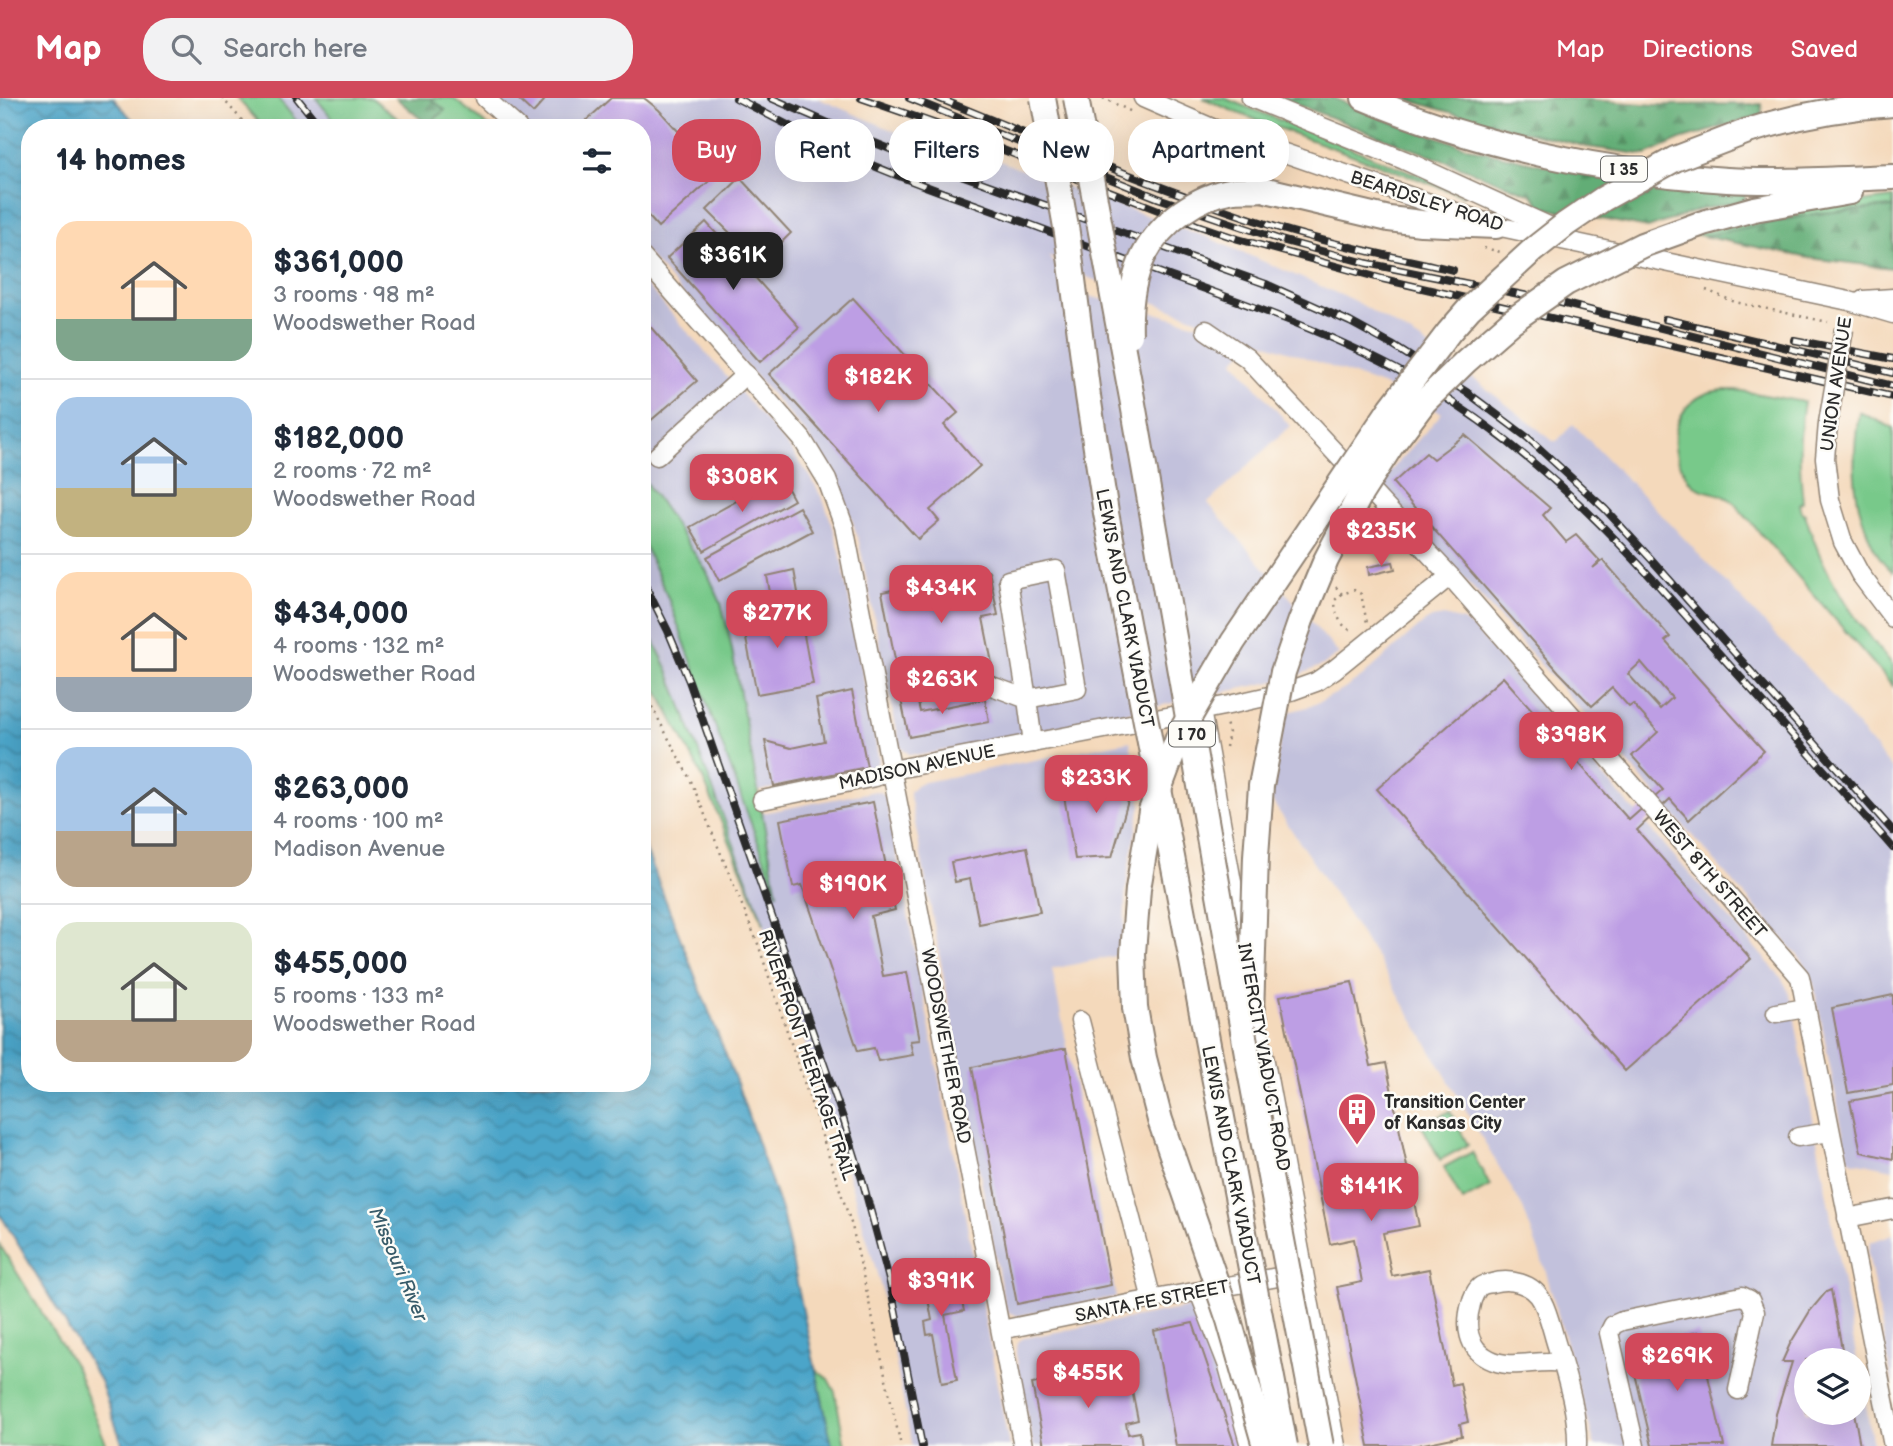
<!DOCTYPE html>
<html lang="en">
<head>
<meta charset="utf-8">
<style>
  body { margin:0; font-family:"Balsamiq Sans",sans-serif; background:#f2f2f3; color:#1f2937; height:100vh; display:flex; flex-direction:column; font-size:26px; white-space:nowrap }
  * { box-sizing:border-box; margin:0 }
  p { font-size:23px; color:#747a83 }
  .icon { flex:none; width:38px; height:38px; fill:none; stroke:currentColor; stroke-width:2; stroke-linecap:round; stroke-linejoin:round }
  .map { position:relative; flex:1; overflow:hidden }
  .side { position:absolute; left:21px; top:21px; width:630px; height:973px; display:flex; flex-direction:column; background:#fff; border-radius:28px; box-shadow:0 7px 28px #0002 }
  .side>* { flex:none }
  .hud { position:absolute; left:672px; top:21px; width:665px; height:63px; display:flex; gap:14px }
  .buttons { position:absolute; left:1794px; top:1250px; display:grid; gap:14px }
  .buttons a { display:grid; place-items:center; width:77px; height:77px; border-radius:50%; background:#fff; box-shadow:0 7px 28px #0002; font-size:35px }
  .price { position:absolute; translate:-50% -60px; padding:0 16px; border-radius:14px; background:#d1495b; color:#fff; font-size:23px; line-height:46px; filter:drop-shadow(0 2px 4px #0008) }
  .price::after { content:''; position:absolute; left:50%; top:42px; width:21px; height:16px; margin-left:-10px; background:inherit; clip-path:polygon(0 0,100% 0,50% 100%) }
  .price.current { background:#222; color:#fff }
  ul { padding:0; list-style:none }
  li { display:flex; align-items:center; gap:21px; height:175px; padding:0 35px }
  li+li { border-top:2px solid #e0e1e3 }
  li span { display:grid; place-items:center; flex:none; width:196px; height:140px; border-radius:21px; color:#555 }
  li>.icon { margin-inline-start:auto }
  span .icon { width:84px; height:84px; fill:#fffc; stroke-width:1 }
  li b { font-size:30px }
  h2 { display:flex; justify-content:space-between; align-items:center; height:84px; padding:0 35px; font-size:30px }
  .tag { padding:0 24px; border-radius:28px; background:#fff; box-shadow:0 7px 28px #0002; font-size:24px; line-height:63px }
  .tag.current { background:#d1495b; color:#fff }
  header { display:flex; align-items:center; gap:42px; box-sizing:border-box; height:98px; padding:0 35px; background:#d1495b; color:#fff }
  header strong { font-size:33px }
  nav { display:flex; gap:38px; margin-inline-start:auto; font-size:24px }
  .search { width:490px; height:63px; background:#f2f2f3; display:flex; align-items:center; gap:18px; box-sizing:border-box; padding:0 24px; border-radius:28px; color:#747a83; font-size:26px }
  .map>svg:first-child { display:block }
</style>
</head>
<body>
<header>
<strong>Map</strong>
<div class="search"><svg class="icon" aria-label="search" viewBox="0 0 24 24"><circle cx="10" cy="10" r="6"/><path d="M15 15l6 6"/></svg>Search here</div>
<nav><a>Map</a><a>Directions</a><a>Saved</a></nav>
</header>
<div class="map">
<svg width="1893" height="1348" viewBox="0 0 1893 1348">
  <defs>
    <pattern id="forest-firs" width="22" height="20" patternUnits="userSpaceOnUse" patternTransform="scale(1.75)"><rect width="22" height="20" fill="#62ad76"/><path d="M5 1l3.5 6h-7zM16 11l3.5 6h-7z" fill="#518d61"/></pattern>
    <pattern id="water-waves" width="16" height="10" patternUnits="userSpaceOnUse" patternTransform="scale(1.75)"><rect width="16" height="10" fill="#4ca5c9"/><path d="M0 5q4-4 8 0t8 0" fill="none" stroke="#3f87a3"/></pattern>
  </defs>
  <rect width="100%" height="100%" fill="#fdfcf7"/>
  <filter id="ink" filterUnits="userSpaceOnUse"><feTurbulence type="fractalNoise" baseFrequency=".0143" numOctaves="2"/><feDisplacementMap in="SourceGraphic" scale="14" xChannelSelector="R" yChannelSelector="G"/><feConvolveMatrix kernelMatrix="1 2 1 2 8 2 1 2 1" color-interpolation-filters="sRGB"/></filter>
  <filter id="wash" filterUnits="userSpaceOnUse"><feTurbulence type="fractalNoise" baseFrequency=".00686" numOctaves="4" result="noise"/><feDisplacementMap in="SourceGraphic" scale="28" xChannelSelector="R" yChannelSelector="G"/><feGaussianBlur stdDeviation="1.57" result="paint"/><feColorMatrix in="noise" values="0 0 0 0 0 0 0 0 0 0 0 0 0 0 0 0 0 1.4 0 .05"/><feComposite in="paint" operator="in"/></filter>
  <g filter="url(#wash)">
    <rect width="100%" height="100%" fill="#f4d9bb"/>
    <g fill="#c2c1dc" fill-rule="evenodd">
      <path d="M278 0H316L340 30H302Z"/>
      <path d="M491 0H817L988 73 993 60 1034 77 1207 139 1357 204 1418 241 1464 273 1553 343H1557L1573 326 1660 415 1823 587 1893 672V1071L1854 1063 1850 1061 1847 1055 1814 887 1811 878 1803 863 1380 385 1442 315 1384 288 1254 241 1234 263 1290 328 1208 405 1339 556 1323 567 1294 579 1023 637 922 657 909 656 900 648 859 444 851 419 838 387 808 338 642 150V30H526ZM1047 157 1089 180 1244 238 1081 196Z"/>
      <path d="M642 182 787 347 810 378 824 404 832 426 840 453 879 662 874 670 759 693 729 536 721 505 706 472 642 379Z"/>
      <path d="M642 442 668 500 776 791 762 715 876 693 881 694 886 700 1009 1348H912L882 1193 838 1041 764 826 667 570 642 519Z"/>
      <path d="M1444 518 1463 523 1472 529 1780 878 1786 888 1791 900 1857 1262H1806V1314H1858L1859 1267 1873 1348H1595L1545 1171 1523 1110 1377 860 1270 700 1285 615 1311 608 1343 592 1362 579 1423 525 1432 520Z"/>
      <path d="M1130 643 1141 707 1129 767 1125 800 1124 856 1052 871 1116 1199 1017 1218 1008 1214 1004 1205 910 698V694L916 687 920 685Z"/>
      <path d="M1893 1136V1288L1868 1155 1871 1144Z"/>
      <path d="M1191 1209 1221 1264 1244 1348H1033L1016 1256V1250L1019 1243 1024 1240Z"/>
    </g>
    <g fill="#78c98a" stroke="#527a5a" stroke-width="2">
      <path d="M237 0H278L302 30H264Z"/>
      <path d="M316 0H372L410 30H340Z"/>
      <path d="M430 0H453L491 30H433L428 27 444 13Z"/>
      <path d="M1203 0H1224L1431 82 1464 98 1235 14Z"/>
      <path d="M1893 100V109L1819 115 1703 138 1694 136 1804 111Z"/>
      <path d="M1724 292H1736L1804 304C1798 336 1799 370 1803 403L1799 406 1801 414 1805 416C1822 475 1853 521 1893 567V588L1734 405C1720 391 1705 398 1692 385 1686 380 1683 373 1680 366 1668 341 1677 310 1703 297 1710 293 1717 293 1724 292Z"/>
      <path d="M1859 314 1893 330V474C1878 461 1871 446 1865 428 1851 390 1853 354 1859 314Z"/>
      <path d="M642 379 706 472 721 505 729 536 777 796 668 500 642 442Z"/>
      <path d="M642 519 667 570 764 826 702 678 642 563Z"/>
      <path d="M1450 1013 1468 1047 1440 1062 1422 1028Z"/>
      <path d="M1472 1054 1490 1088 1462 1103 1444 1069Z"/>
      <path d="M0 1147 76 1270 107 1348H0Z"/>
      <path d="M816 1272 828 1281 835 1294 845 1348H832Z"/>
    </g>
    <g fill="url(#forest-firs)" stroke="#466c50" stroke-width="2">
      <path d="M396 0H430L445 12 428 27Z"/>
      <path d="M1280 0H1334L1394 25 1478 52 1602 81 1675 91 1745 94V102L1699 112 1648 130 1544 110 1531 96Z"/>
      <path d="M1402 0H1565L1657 7 1761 6 1762 17 1680 42 1646 57 1588 49 1470 20Z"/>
      <path d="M1893 109V170L1809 160 1703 138 1819 115Z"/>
    </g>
    <path fill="url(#water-waves)" stroke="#3c687a" stroke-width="2" d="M0 0H113L140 30H30V985H642V742L738 988 782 1115 832 1348H123L100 1283 0 1116Z"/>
    <g id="blocks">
      <g fill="#bd9ee4" fill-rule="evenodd">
        <path d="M517 0H541L544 3 533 15Z"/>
        <path d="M611 0H644L659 12 717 76 658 129 642 111V30H578Z"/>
        <path d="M740 80 791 135 760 165 707 112Z"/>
        <path d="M706 124 799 229 760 264 667 160Z"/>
        <path d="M853 200 958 315 944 327 980 368 930 412 939 423 918 441 769 276Z"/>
        <path d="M642 219 697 283 642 330Z"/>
        <path d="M1465 337 1550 410 1543 417 1566 444 1576 437 1600 463 1593 470 1603 462 1670 539 1665 543 1764 653 1689 722 1670 701 1637 732 1751 861 1625 973 1377 691 1503 579 1629 722 1663 692 1632 658 1658 634 1633 606 1629 609 1612 590 1592 608 1559 574 1393 385 1426 355 1433 361ZM1641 564 1672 600 1660 611 1628 576Z"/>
        <path d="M781 378 794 402 704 453 690 429Z"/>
        <path d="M799 409 812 433 719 483 707 459Z"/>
        <path d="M1393 464 1395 471 1369 477 1368 469Z"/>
        <path d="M794 472 800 506 773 511 767 478Z"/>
        <path d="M989 473 998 517 983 520 992 565 899 582 882 494Z"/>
        <path d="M799 510 813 586 757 596 741 516 770 511 771 515Z"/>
        <path d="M852 593 867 669 774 688 765 643 791 650 824 643 816 601Z"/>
        <path d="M916 594 920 614 985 601 989 624 909 639 900 597Z"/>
        <path d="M1123 675 1128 703 1112 759 1075 761 1062 687Z"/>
        <path d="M873 704 895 812 871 818 883 878 907 874 920 942 910 943 913 957 878 963 874 950 858 953 802 787 793 789 780 722Z"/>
        <path d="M1027 749 1040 814 979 826 970 781 955 784 951 764Z"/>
        <path d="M1352 884 1371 968 1386 965 1419 1128 1383 1135 1392 1178 1429 1171 1452 1287 1460 1285 1468 1324 1460 1326 1462 1338 1414 1348H1369L1337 1189 1362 1184 1354 1141 1330 1146 1280 898Z"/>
        <path d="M1893 897V987L1848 995 1832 910Z"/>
        <path d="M1062 951H1066L1111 1187 1017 1206 972 969Z"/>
        <path d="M1893 995V1061L1861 1054 1850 1003Z"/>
        <path d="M941 1165 947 1197 960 1195 964 1213 945 1217 957 1282 942 1285 933 1236 927 1237 925 1224 932 1222 922 1169Z"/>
        <path d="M1831 1192 1844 1262H1806V1314H1854L1860 1348H1771L1776 1316 1792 1264H1782L1790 1246 1810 1213 1826 1194Z"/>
        <path d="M1193 1225 1235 1348H1176L1154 1233Z"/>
        <path d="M1698 1234 1724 1348H1652L1629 1250Z"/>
        <path d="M1127 1267 1138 1322 1126 1325 1128 1336 1140 1334 1142 1348H1044L1032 1286Z"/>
      </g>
    </g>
  </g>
  <g filter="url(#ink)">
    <use href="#blocks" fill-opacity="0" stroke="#908273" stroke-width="2"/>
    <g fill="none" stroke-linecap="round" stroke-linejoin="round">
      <g stroke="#908273" stroke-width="21">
        <g id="minor">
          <path d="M485 0 518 30"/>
          <path d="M1143 0 1212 30 1496 128 1849 203 1893 216"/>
          <path d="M1251 0 1404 62 1564 135"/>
          <path d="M642 159 802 341 827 382 844 428 1023 1348"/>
          <path d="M1863 202 1893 200"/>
          <path d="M1206 232 1247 260 1450 478 1800 879 1893 1348"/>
          <path d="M1828 325 1825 360 1830 402 1843 444 1860 476 1893 520"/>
          <path d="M657 358 746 276"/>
          <path d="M925 592 981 584 1027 601 1008 482 1056 472 1077 591 1027 601 1033 645"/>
          <path d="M1201 612 1245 856"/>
          <path d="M762 702 875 679 892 672 1229 607 1291 593 1316 584 1335 571 1450 478"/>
          <path d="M1254 904 1336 1348"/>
          <path d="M1776 915 1806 910"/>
          <path d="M1080 923 1152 1202"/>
          <path d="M1798 1039 1830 1034"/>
          <path d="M1847 1120 1893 1111"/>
          <path d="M1199 1194 1228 1268 1250 1348"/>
          <path d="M1001 1232 1138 1204 1300 1175"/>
          <path d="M1562 1265C1538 1260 1512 1273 1489 1261 1467 1250 1465 1227 1471 1206 1472 1201 1476 1191 1481 1188 1484 1186 1488 1186 1492 1185 1510 1180 1533 1185 1542 1203 1550 1218 1553 1238 1559 1254 1568 1284 1578 1316 1577 1348"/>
          <path d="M1635 1348 1609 1235 1613 1227 1622 1223 1742 1198 1750 1202 1755 1214 1738 1292"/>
        </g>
      </g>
      <g stroke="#908273" stroke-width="28">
        <g id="highway">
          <path d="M1364 0C1478 48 1603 74 1727 82 1782 85 1838 81 1893 79"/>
          <path d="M1748 33C1795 18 1844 9 1893 6"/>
          <path d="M1262 91 1389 121 1421 125 1496 128"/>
          <path d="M1754 111 1850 94"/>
        </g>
      </g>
      <g stroke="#908273" stroke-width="2.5" stroke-dasharray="2 5" stroke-linecap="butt">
        <path d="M222 0 249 30"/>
        <path d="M1103 0 1132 14"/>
        <path d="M1484 150 1501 154"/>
        <path d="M1706 192 1735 204 1828 224"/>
        <path d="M1336 489 1342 496 1354 492 1361 496 1367 525"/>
        <path d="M1342 496 1335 502C1335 515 1340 529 1353 533"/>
        <path d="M642 590 691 683 758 846 852 1128 901 1348"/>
        <path d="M1226 649 1229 635 1226 625"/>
      </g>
      <use href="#minor" stroke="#fff" stroke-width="18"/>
      <use href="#highway" stroke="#fff" stroke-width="24"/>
      <g stroke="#2b2b2b" stroke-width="8">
        <g id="rail">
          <path d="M297 0 321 30"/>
          <path d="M736 0C773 19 811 40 849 57 894 78 942 94 988 111 1041 130 1094 151 1147 170 1240 204 1335 235 1421 285 1543 356 1631 455 1723 560 1780 623 1837 686 1893 750"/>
          <path d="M771 0 860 39 905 57 1266 186 1350 224 1392 247 1468 295 1528 340 1605 411 1651 461 1893 733"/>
          <path d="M861 0 936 26 1197 127 1238 141 1383 181 1893 299"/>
          <path d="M909 0 1158 100 1281 142 1366 165 1553 203 1893 288"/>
          <path d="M938 0C1051 46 1165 94 1282 131 1338 148 1396 159 1453 172"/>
          <path d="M1665 221 1893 275"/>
          <path d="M1794 242 1893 261"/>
          <path d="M642 481 668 533 689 583 843 1020 862 1081 890 1185 922 1348"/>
        </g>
      </g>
      <use href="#rail" stroke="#fdfcf7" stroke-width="5" stroke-dasharray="16" stroke-linecap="butt"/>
      <g stroke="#908273" stroke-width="21" stroke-linecap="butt">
        <path id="minor-bridge" d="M1828 325 1844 231"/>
      </g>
      <g stroke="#908273" stroke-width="28" stroke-linecap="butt">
        <g id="highway-bridge">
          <path d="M1043 0 1067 135 1088 298 1106 415 1285 1348"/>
          <path d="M1076 0 1132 300 1250 973 1321 1348"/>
          <path d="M1130 237C1129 210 1132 181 1144 157 1162 123 1197 98 1234 92 1243 91 1253 92 1262 91"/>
          <path d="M1251 916 1256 758 1261 688 1283 574 1301 522 1326 462 1361 395 1391 348 1424 304 1466 263 1512 223 1566 185 1642 147 1703 125 1754 111"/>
          <path d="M1265 1348 1229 1222 1160 1022 1144 960 1135 910 1133 855 1138 791 1151 713 1180 635 1233 544 1391 310 1449 234 1469 211 1533 152 1566 126 1603 101 1675 61 1748 33"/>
        </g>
      </g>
      <use href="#minor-bridge" stroke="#fff" stroke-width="18"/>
      <use href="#highway-bridge" stroke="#fff" stroke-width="24"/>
    </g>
  </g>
  <defs>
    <g id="building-pin" transform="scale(2.0125)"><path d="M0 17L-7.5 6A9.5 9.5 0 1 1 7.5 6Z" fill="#d1495b" stroke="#fdfcf7"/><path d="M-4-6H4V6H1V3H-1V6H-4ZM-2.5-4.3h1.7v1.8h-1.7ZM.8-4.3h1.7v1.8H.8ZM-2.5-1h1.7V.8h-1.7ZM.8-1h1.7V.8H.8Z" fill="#fff"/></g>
  </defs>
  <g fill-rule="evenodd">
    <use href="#building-pin" x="1357" y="1014"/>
  </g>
  <g text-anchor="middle" stroke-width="5" stroke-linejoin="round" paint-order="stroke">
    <g fill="#fdfcf7" stroke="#6a6a68" stroke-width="2">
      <rect x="1601" y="58.5" width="46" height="25" rx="5"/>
      <rect x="1169" y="623.5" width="46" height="25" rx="5"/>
    </g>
    <g font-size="16" font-weight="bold" fill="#2b2b2b">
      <text x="1624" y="77">I 35</text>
      <text x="1192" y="642">I 70</text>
    </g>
    <g font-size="18" fill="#2b2b2b" stroke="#fdfcf7">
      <text transform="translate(1427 103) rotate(18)" y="6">BEARDSLEY ROAD</text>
      <text transform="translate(1836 286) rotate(-82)" y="6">UNION AVENUE</text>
      <text transform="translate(1125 510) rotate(79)" y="6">LEWIS AND CLARK VIADUCT</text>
      <text transform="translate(917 669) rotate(-12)" y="6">MADISON AVENUE</text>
      <text transform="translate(1710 776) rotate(49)" y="6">WEST 8TH STREET</text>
      <text transform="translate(946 948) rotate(79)" y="6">WOODSWETHER ROAD</text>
      <text transform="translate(807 957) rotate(71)" y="6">RIVERFRONT HERITAGE TRAIL</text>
      <text transform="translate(1264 959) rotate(80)" y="6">INTERCITY VIADUCT ROAD</text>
      <text transform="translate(1231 1067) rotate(79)" y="6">LEWIS AND CLARK VIADUCT</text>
      <text transform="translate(1152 1203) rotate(-11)" y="6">SANTA FE STREET</text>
    </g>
    <g font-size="18" font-weight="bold" fill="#2b2b2b" stroke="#fdfcf7" text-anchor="start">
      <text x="1384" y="1010">Transition Center<tspan x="1384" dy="21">of Kansas City</tspan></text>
    </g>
    <g font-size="19" font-style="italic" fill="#385c6a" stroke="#fdfcf7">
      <text transform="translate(399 1166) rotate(67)" y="7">Missouri River</text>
    </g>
  </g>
</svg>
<div class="buttons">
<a><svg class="icon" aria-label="layers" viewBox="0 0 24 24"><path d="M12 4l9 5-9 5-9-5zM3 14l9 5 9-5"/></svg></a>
</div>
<b class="price current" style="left:733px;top:194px">$361K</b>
<b class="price" style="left:878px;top:316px">$182K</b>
<b class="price" style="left:742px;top:416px">$308K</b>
<b class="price" style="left:1381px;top:470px">$235K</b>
<b class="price" style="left:941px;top:527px">$434K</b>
<b class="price" style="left:777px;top:552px">$277K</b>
<b class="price" style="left:942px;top:618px">$263K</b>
<b class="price" style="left:1571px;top:674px">$398K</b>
<b class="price" style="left:1096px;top:717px">$233K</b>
<b class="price" style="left:853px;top:823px">$190K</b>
<b class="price" style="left:1371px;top:1125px">$141K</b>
<b class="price" style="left:941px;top:1220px">$391K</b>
<b class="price" style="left:1677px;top:1295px">$269K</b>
<b class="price" style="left:1088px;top:1312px">$455K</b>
<div class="hud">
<a class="tag current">Buy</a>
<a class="tag">Rent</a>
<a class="tag">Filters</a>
<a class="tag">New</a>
<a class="tag">Apartment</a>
</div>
<section class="side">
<h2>14 homes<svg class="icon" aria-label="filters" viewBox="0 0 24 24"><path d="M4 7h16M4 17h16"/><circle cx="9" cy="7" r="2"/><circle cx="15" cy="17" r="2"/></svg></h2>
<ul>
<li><span style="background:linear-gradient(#ffd9b3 70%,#7fa58c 0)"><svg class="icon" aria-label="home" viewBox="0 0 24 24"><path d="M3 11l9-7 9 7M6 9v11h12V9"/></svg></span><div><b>$361,000</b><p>3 rooms · 98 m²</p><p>Woodswether Road</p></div></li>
<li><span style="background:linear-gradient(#a9c7e8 65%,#c2b280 0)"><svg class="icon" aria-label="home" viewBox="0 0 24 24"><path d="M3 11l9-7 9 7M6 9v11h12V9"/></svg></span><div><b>$182,000</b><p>2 rooms · 72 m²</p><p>Woodswether Road</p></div></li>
<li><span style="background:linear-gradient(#ffd9b3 75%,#9aa5b1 0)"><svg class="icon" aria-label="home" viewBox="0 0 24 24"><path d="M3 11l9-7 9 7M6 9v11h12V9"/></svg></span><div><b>$434,000</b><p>4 rooms · 132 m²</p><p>Woodswether Road</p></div></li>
<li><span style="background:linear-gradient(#a9c7e8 60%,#b9a48a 0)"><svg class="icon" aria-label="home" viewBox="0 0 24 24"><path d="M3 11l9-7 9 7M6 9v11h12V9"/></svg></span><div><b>$263,000</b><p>4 rooms · 100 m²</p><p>Madison Avenue</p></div></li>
<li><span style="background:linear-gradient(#dfe7d0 70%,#b9a48a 0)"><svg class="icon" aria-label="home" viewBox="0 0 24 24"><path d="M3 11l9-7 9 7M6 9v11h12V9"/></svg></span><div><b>$455,000</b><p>5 rooms · 133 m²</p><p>Woodswether Road</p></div></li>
</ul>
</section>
</div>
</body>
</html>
